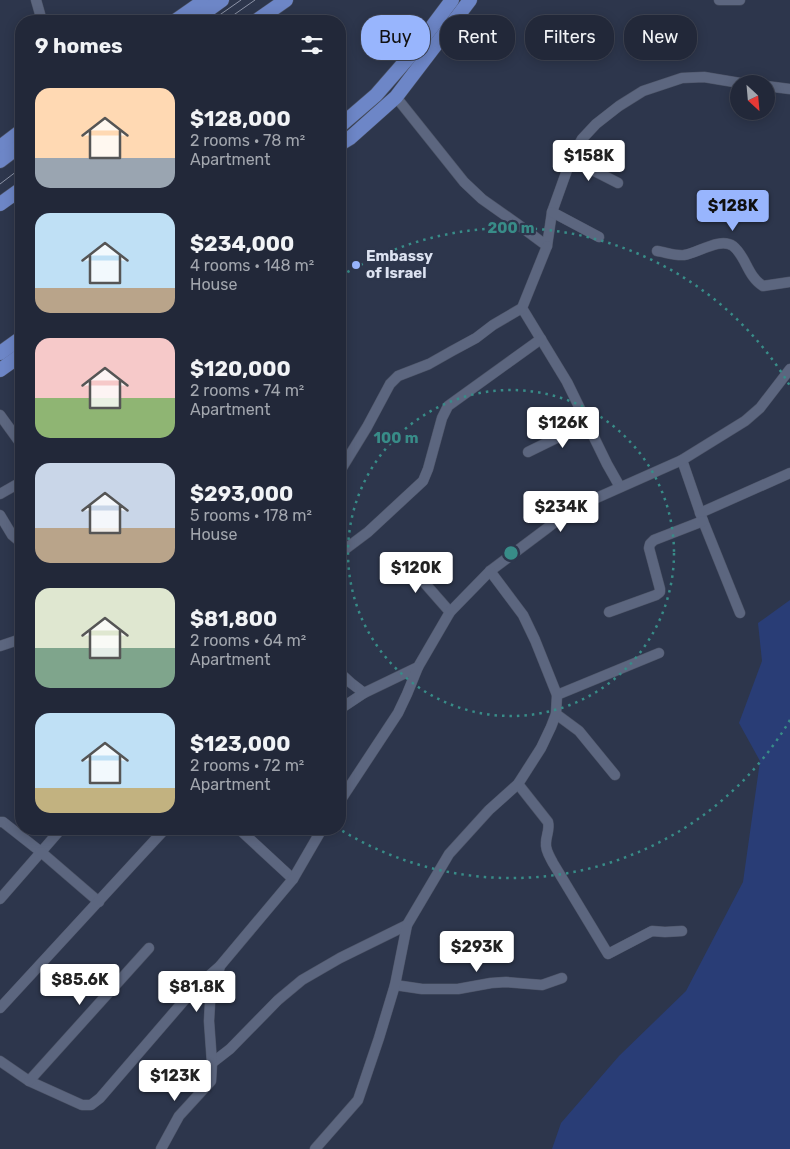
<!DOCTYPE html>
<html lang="en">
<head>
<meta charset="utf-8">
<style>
  body { margin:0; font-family:Rubik,sans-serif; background:#2a3041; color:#f1f3f6; height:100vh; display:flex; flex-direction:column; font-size:19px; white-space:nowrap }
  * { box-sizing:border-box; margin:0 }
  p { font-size:16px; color:#a2a6ae }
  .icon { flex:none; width:28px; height:28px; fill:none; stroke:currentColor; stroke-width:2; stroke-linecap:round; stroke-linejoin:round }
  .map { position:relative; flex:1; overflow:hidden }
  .side { position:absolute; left:15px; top:15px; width:331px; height:820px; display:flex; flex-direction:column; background:#222839; border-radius:20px; box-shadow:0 2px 12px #0003,0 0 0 1px #3f4453 }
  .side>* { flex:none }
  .guide { position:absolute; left:361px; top:15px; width:354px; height:45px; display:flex; gap:10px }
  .needle { width:32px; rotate:154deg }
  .fabs { position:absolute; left:730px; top:75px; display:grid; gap:10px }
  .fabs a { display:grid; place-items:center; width:45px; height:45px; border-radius:50%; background:#222839; box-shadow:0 2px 12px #0003,0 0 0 1px #3f4453; font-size:25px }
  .price { position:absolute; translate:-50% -42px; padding:0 11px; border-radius:5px; background:#fff; color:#222; font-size:16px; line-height:32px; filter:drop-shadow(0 1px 2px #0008) }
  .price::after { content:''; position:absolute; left:50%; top:30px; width:15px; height:11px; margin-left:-8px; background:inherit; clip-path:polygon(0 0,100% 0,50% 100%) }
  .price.on { background:#98b5fd; color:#111 }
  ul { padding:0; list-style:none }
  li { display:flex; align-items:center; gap:15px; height:125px; padding:0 20px }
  li span { display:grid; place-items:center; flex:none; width:140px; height:100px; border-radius:15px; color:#555 }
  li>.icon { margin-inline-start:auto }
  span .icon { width:60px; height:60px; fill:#fffc; stroke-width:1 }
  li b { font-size:21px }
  h2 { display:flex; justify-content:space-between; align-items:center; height:60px; padding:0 20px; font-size:21px }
  .pill { padding:0 18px; border-radius:20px; background:#222839; box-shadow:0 2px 12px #0003,0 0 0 1px #3f4453; font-size:18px; line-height:45px }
  .pill.on { background:#98b5fd; color:#111 }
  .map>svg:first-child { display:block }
</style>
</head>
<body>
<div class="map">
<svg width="790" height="1149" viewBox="0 0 790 1149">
  <rect width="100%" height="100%" fill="#2d364c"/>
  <path fill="#293d76" d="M790 600V1149H552L561 1123 619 1056 686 991 743 882 760 761 739 723 762 661 758 623Z"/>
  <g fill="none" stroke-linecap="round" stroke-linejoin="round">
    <g stroke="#4d5467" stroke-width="11">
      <g id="minor">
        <path d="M36 0 42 21"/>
        <path d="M719 0H740"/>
        <path d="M766 86 790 89"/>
        <path d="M396 97 464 182 482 199 516 223 547 246 552 212 571 159 582 139 596 124 619 106 643 91 682 78 704 77 746 84"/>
        <path d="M571 159 618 183"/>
        <path d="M552 212 599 237"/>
        <path d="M657 251C665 252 675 256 684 255 698 253 720 237 733 246 746 256 747 276 763 286L790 282"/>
        <path d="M522 308 567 382 607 464 620 487"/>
        <path d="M0 415 21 444"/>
        <path d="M528 452 587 423"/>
        <path d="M682 460 703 521 740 613"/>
        <path d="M340 471 367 427 390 384 398 376 429 364 452 351 476 338 493 325 522 308 547 246"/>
        <path d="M0 494 21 482"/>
        <path d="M700 513 790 473"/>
        <path d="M0 515 12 535 18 540 21 539"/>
        <path d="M340 553 368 532 423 481 428 469 442 418 448 406 541 339"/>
        <path d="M405 558 414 571 450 612"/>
        <path d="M609 612 656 595 660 592V589L649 548 650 544 654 540 703 521"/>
        <path d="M0 646 21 639"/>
        <path d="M340 673 351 683 364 693"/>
        <path d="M557 695 659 653"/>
        <path d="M340 709 364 693 418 667 450 612 490 571 546 529 564 515 583 504 682 460 745 421 760 408 790 369"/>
        <path d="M556 714 579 731 615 775"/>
        <path d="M518 784 548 822C550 830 546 835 546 843 545 850 550 857 553 863L608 954 652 931 665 932 682 931"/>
        <path d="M340 801 398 713 407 694 418 667"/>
        <path d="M0 822H3L41 852 61 829"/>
        <path d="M239 829 293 879"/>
        <path d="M0 899 41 852 99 902"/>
        <path d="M395 985 422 989H458L491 983 506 982 542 985 562 978"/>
        <path d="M0 1008 165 829"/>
        <path d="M0 1061 29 1081 82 1105H91L100 1098 194 989 220 966 293 879 322 829"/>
        <path d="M212 1063 230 1049 278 1000 302 980 340 958 407 925"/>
        <path d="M29 1081 149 948"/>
        <path d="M161 1149 179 1116 211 1081 212 1063 209 1021 210 1003 220 966"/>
        <path d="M315 1149 358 1100 379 1038 395 985 407 925 449 854 489 810 518 784 541 748 551 727 556 714 557 695 535 640 523 615 490 571"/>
      </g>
    </g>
    <g stroke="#4d5467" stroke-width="15">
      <g id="major">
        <path d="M175 21 205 0"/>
        <path d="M193 21 222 0"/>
        <path d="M256 21 286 0"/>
        <path d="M340 126 376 95 410 56 452 0"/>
        <path d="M340 144 350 138 396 97 470 0"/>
        <path d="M0 147 21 131"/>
        <path d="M0 161 21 145"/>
        <path d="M0 204 21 189"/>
        <path d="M0 353 21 338"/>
        <path d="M0 370 21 355"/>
      </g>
    </g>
    <use href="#minor" stroke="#5c667f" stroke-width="10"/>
    <use href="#major" stroke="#6d86c7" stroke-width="14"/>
    <g stroke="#8c93a6" stroke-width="1">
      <path d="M211 21 241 0"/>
      <path d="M225 21 255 0"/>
      <path d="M0 184 21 168"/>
    </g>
  </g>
  <g fill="none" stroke="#388c88" stroke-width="2.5" stroke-dasharray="2.5 5">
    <circle cx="511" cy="553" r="163"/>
    <path d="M790 720A325 325 0 0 1 341 830M341 276A325 325 0 0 1 790 386"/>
  </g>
  <circle fill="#98b5fd" stroke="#2d364c" stroke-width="2" cx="356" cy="265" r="5"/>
  <g text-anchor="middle" stroke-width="4.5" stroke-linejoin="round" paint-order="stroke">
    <g font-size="15" font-weight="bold" fill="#dce2f1" stroke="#2d364c" text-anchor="start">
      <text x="366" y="261">Embassy<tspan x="366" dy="17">of Israel</tspan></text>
    </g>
  </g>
  <circle cx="511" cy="553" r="8" fill="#388c88" stroke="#2d364c" stroke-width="2.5"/>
  <g font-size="15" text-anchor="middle" font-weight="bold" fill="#388c88" stroke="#2d364c" stroke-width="4.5" stroke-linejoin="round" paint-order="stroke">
    <text x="511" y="233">200 m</text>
    <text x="396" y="443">100 m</text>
  </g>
</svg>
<div class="fabs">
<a><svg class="needle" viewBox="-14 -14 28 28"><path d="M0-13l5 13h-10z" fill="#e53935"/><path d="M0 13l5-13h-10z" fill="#a2a6ae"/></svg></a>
</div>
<b class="price" style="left:589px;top:182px">$158K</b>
<b class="price on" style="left:733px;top:232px">$128K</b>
<b class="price" style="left:563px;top:449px">$126K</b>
<b class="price" style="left:561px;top:533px">$234K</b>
<b class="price" style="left:416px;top:594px">$120K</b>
<b class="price" style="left:477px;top:973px">$293K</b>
<b class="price" style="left:80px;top:1006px">$85.6K</b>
<b class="price" style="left:197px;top:1013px">$81.8K</b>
<b class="price" style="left:175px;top:1102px">$123K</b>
<div class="guide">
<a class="pill on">Buy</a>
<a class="pill">Rent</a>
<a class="pill">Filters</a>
<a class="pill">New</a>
</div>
<section class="side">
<h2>9 homes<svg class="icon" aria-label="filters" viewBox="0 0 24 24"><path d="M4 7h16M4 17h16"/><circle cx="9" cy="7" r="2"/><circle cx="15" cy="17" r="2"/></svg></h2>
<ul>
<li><span style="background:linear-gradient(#ffd9b3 70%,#9aa5b1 0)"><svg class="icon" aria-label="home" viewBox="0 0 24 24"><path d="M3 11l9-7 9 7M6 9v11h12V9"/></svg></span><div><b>$128,000</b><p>2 rooms · 78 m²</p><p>Apartment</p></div></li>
<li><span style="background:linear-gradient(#bfe0f5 75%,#b9a48a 0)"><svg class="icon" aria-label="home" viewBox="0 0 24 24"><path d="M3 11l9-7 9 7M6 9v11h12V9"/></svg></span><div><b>$234,000</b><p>4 rooms · 148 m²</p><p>House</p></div></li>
<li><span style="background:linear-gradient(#f6c9c9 60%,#8fb573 0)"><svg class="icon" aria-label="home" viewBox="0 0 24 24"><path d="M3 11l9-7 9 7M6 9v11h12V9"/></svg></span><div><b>$120,000</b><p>2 rooms · 74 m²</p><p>Apartment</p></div></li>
<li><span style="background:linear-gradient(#c9d6e8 65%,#b9a48a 0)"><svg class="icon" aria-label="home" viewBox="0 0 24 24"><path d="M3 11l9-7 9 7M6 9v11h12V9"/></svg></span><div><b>$293,000</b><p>5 rooms · 178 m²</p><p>House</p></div></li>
<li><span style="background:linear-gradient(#dfe7d0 60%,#7fa58c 0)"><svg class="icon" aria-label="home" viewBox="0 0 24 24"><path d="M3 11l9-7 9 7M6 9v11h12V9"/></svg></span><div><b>$81,800</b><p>2 rooms · 64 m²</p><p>Apartment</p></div></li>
<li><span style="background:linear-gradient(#bfe0f5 75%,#c2b280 0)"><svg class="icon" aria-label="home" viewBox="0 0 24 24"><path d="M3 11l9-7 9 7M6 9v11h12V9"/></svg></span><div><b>$123,000</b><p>2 rooms · 72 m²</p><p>Apartment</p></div></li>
</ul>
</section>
</div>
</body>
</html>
